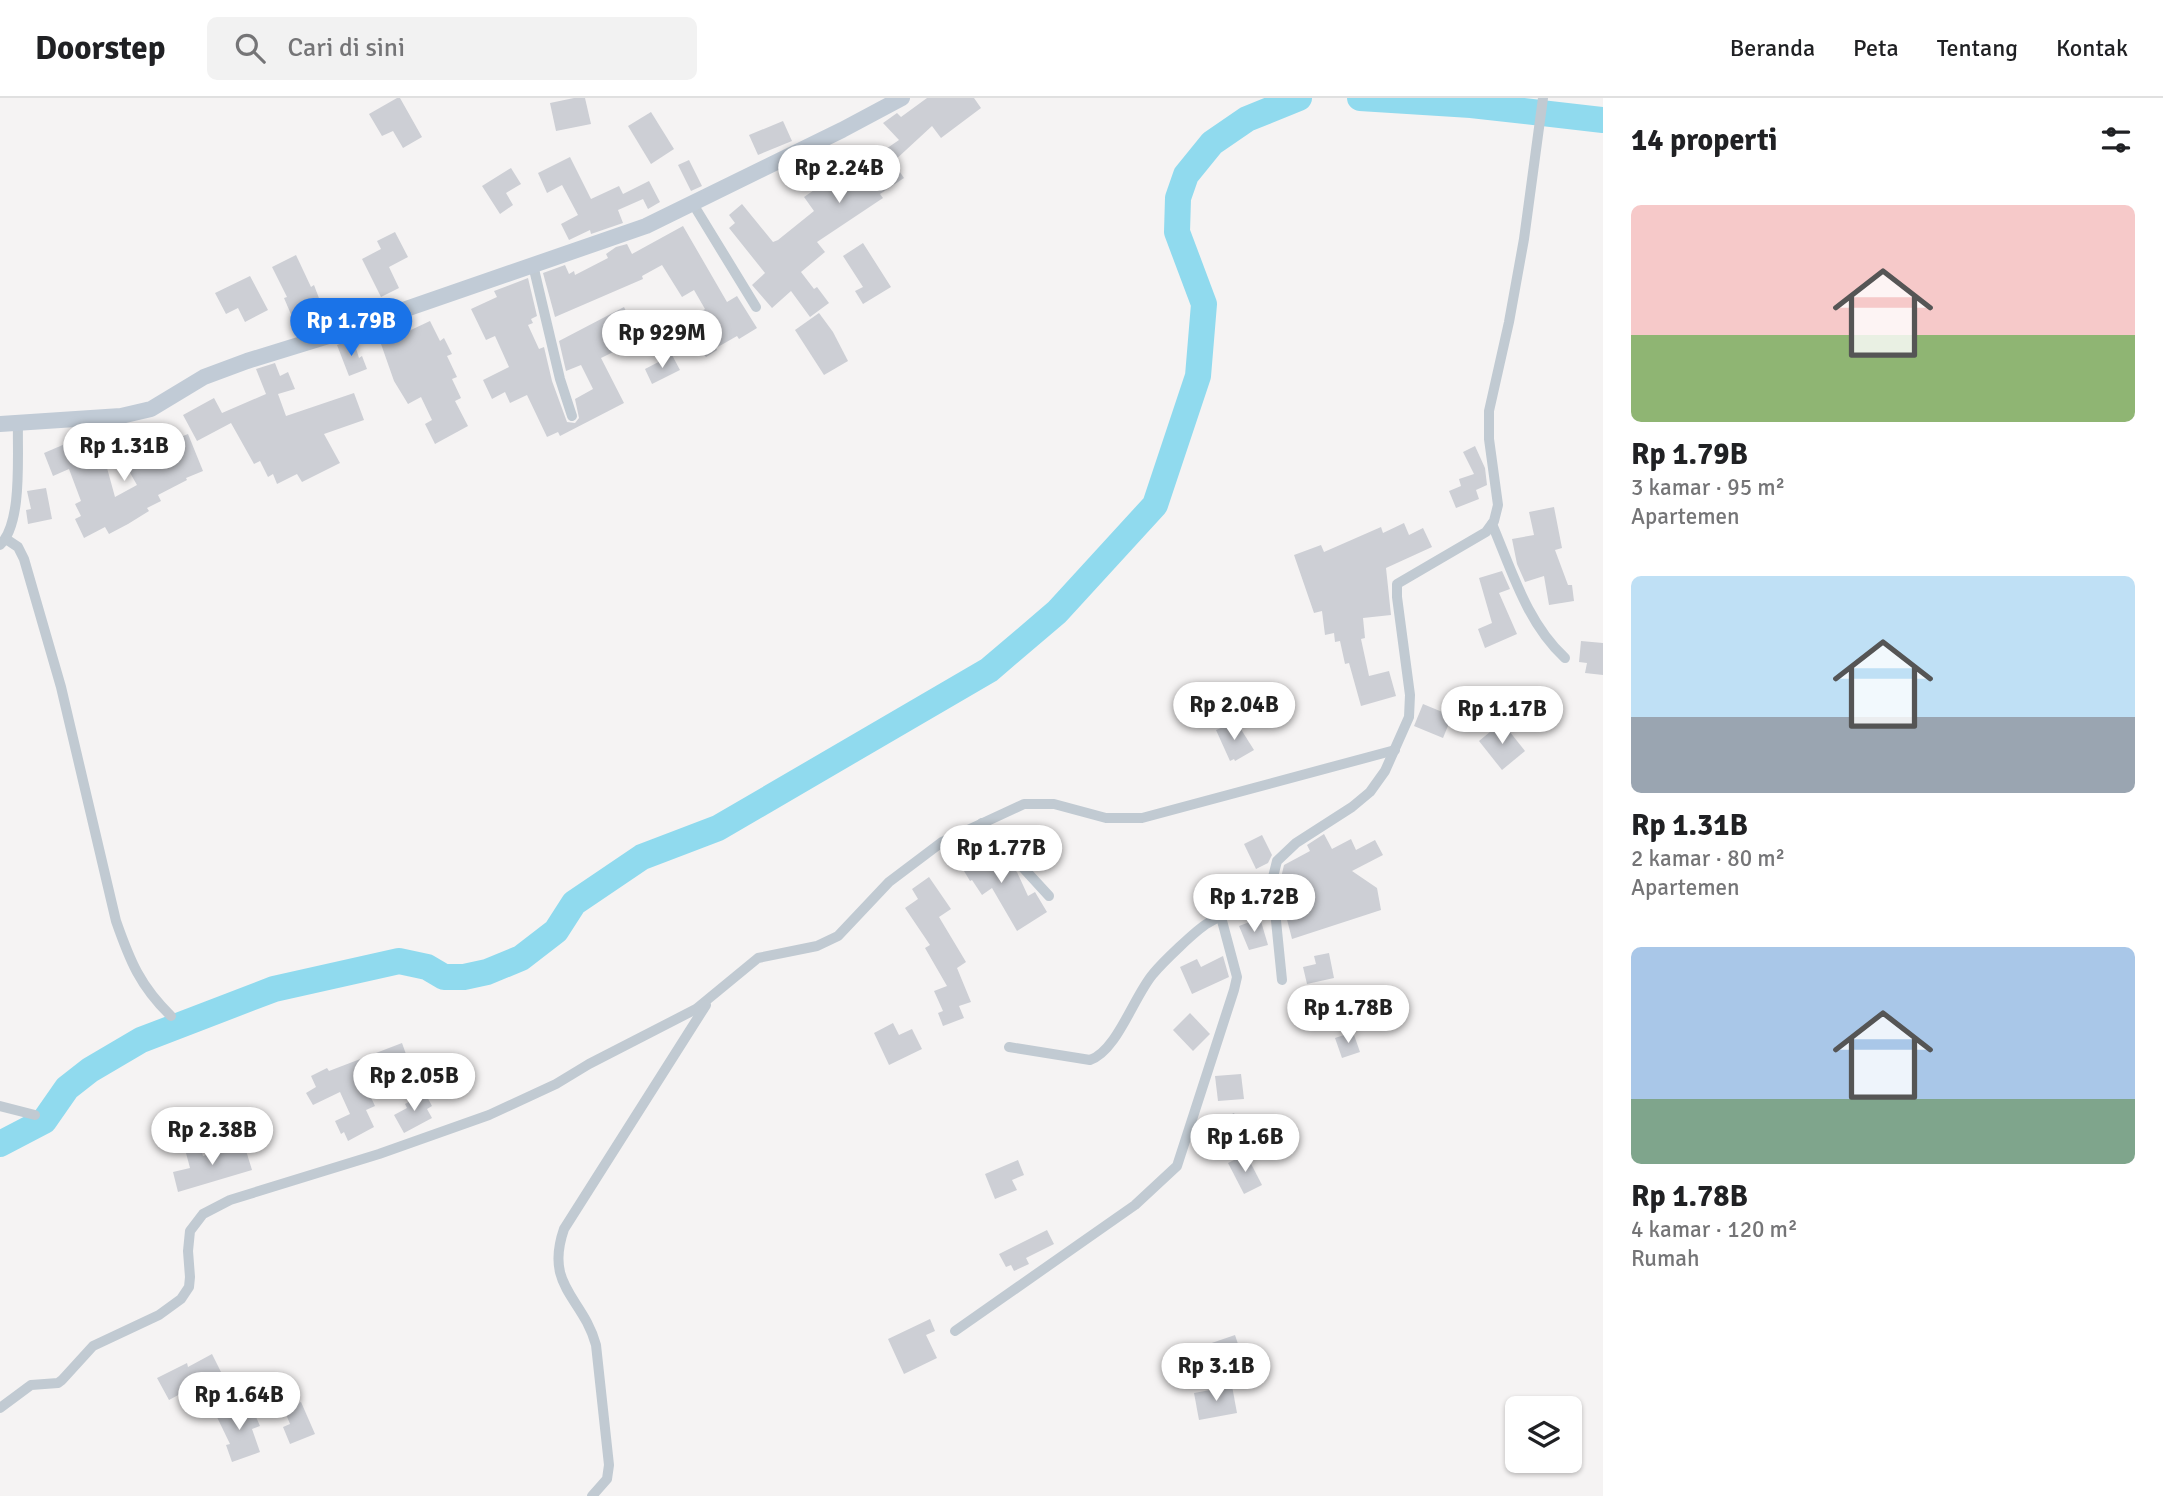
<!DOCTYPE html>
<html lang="id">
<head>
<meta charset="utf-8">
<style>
  body { margin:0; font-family:Signika,sans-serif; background:#f2f2f2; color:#202124; height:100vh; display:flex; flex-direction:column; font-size:26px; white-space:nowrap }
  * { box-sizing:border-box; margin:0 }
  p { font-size:23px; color:#757577 }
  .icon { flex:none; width:38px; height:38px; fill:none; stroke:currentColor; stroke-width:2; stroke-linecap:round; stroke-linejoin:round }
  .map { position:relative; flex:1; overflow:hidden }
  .details { display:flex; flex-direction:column; background:#fff; width:560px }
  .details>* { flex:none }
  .tools { position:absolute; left:1505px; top:1298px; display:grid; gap:14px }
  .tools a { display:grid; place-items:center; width:77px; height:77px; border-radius:10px; background:#fff; box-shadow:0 2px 5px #0004; font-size:35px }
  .price { position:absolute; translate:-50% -60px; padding:0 16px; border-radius:24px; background:#fff; color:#222; font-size:23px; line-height:46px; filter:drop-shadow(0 2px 4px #0008) }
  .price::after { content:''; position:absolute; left:50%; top:42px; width:21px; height:16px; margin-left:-10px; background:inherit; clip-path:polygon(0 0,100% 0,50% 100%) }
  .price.on { background:#1a73e8; color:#fff }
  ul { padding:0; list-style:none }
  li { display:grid; align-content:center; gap:14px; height:371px; padding:0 28px }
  li span { display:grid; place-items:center; height:217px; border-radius:10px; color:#555 }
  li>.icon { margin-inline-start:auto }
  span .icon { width:126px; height:126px; fill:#fffc; stroke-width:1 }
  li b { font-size:30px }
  h2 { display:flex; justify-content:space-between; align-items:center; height:84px; padding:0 28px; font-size:30px }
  header { display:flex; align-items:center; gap:42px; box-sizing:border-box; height:98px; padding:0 35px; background:#fff; border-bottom:2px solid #e0e0e0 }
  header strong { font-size:33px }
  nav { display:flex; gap:38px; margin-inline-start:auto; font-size:24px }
  .search { width:490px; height:63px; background:#f2f2f2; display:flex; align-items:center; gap:18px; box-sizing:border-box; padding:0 24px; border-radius:10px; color:#757577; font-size:26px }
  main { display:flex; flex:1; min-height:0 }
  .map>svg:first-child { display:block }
</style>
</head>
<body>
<header>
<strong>Doorstep</strong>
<div class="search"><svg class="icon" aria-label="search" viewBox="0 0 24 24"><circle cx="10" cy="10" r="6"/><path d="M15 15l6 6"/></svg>Cari di sini</div>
<nav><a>Beranda</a><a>Peta</a><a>Tentang</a><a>Kontak</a></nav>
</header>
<main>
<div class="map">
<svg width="1603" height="1398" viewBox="0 0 1603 1398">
  <rect width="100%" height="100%" fill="#f5f3f3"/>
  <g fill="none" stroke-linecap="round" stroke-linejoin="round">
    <g stroke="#90daee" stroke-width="26">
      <path d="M1360 0 1471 7 1603 22"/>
      <path d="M0 1046 44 1023 67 990 90 972 141 942 274 891 399 863 427 869 444 879H464L487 874 521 860 556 833 574 805 642 759 718 730 989 572 1057 514 1155 407 1198 278 1204 206 1177 134 1178 100 1186 77 1212 45 1247 21 1299 0"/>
    </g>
  </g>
  <g fill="#cdcfd5">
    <path d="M397 0H400L422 39 403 50 393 33 382 38 369 16Z"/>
    <path d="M574 0H585L591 26 556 33 550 5Z"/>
    <path d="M927 0H974L981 10 941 40 932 28 893 64 904 80 880 96 883 100 817 144 825 154 801 174 814 191 817 189 829 205 810 219 791 193 772 210 752 187 765 175 729 130 735 125 729 117 742 106 773 144 778 142 814 113 804 99 820 88 822 91 858 65 861 68 899 42 883 25 897 15 901 19Z"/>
    <path d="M651 14 674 51 651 66 628 28Z"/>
    <path d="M783 23 792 43 758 57 749 37Z"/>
    <path d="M570 59 591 101 619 88 623 96 649 83 660 104 648 111 643 101 618 112 623 125 591 136 590 132 569 142 561 126 578 117 562 87 547 95 538 75Z"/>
    <path d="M689 62 702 88 691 93 678 67Z"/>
    <path d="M511 70 521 86 506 95 513 107 500 116 482 88Z"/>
    <path d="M683 128 727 204 737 198 757 230 739 241 737 238 716 250 717 252 706 259 683 225 705 211 694 192 682 199 662 167 642 178 643 181 555 219 543 175 565 167 569 176 574 173 575 177 608 160 606 156 616 149 627 146 632 156Z"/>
    <path d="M395 134 408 159 389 169 399 190 381 199 362 161 381 151 377 143Z"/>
    <path d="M863 145 891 189 863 206 855 193 863 189 843 158Z"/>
    <path d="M296 157 311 189 314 187 325 216 296 228 284 200 287 199 272 169Z"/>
    <path d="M250 178 268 212 245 224 238 210 226 216 215 195Z"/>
    <path d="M528 180 537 218 531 221 533 225 528 227 539 251 544 249 552 283 567 324 575 325 579 320 575 301 593 291 581 267 566 273 559 243 624 209 640 241 601 260 624 305 560 338 558 334 547 339 527 297 510 305 505 294 492 301 483 282 509 269 495 238 486 242 471 211 497 199 494 193Z"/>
    <path d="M819 215 833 234 848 263 824 277 795 232Z"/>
    <path d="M430 223 440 243 444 240 452 256 447 258 457 279 452 281 461 300 455 303 468 328 435 346 425 326 432 322 421 299 408 306 394 283 381 246Z"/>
    <path d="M353 241 359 260 362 258 367 271 349 278 337 247Z"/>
    <path d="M672 257 680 272 652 286 645 271Z"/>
    <path d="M275 265 280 278 288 274 295 291 278 296 286 318 354 295 364 322 324 336 340 365 302 384 297 376 277 386 273 376 268 379 260 363 254 366 231 325 197 343 183 317 214 300 222 315 266 296 256 271Z"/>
    <path d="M188 336 203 373 186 380 187 382 158 397 161 403 147 410 149 413 128 426 109 436 105 429 84 440 75 421 81 418 75 406 81 403 69 371 53 378 44 355 72 343 81 365 104 359 115 399 137 387 129 373 154 359 148 348 165 339 168 344Z"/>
    <path d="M1475 348 1485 370 1487 387 1476 392 1479 401 1456 410 1449 393 1461 388 1459 381 1474 376 1463 354Z"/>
    <path d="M46 390 52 421 28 426 26 412 31 411 27 393Z"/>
    <path d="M1554 409 1562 450 1555 452 1568 487H1572L1574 503 1549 507 1544 478 1525 484 1517 466 1512 441 1534 437 1529 414Z"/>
    <path d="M1404 425 1409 437 1423 430 1432 449 1386 470 1391 517 1363 520 1365 540 1361 541 1369 578 1389 573 1396 598 1361 608 1349 565 1345 566 1340 543 1335 544 1334 535 1325 537 1322 513 1314 515 1294 457 1321 447 1324 454 1381 429 1383 435Z"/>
    <path d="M1502 473 1510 491 1499 495 1517 536 1485 550 1478 531 1492 525 1479 480Z"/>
    <path d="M1581 543 1603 545V577L1585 575 1587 565 1579 564Z"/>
    <path d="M1423 606 1452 618 1443 640 1414 628Z"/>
    <path d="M1235 624 1237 625 1254 652 1235 663 1234 661 1230 663 1216 632Z"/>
    <path d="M1502 624 1525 653 1502 672 1479 643Z"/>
    <path d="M1324 736 1332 751 1351 741 1356 752 1375 742 1383 757 1352 773 1377 790 1381 812 1292 841 1284 810 1289 809 1281 793 1280 784 1284 767 1310 753 1307 747Z"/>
    <path d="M1262 737 1272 757 1268 765 1256 771 1244 746Z"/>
    <path d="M980 743 996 770 1006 763 1017 774 1028 798 1035 794 1047 814 1017 833 992 790 982 797 972 782 970 783 955 758Z"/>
    <path d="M929 779 951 811 939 819 966 864 957 870 971 904 959 908 964 920 943 928 938 915 943 913 934 893 947 888 925 850 930 847 905 810 918 801 912 791Z"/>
    <path d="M1260 820 1268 847 1249 852 1239 828Z"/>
    <path d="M1329 855 1334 880 1307 886 1303 869 1316 866 1314 858Z"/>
    <path d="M1223 858 1229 879 1192 896 1180 869 1197 861 1201 869Z"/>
    <path d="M1190 915 1210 936 1193 953 1173 932Z"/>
    <path d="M893 925 899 937 912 931 922 951 889 967 874 935Z"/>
    <path d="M1353 934 1360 954 1342 960 1335 940Z"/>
    <path d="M402 945 411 970 366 989 375 1008 366 1012 374 1029 348 1043 344 1034 341 1036 335 1023 350 1016 340 994 313 1007 306 995 316 989 311 978 327 970 329 973Z"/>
    <path d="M1241 976 1244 1001 1218 1003 1215 978Z"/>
    <path d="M425 995 432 1008 427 1011 432 1020 404 1035 394 1017 407 1010 405 1006Z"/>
    <path d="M1234 1015 1243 1033 1220 1045 1211 1027Z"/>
    <path d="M244 1046 252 1072 178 1094 173 1074 190 1070 186 1055 201 1051 203 1058Z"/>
    <path d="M1246 1056 1262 1087 1244 1096 1228 1065Z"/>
    <path d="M1018 1062 1024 1077 1012 1082 1017 1092 995 1101 985 1076Z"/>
    <path d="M1047 1132 1054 1146 1026 1160 1029 1166 1014 1173 1011 1167 1006 1169 999 1156Z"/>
    <path d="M930 1221 935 1233 926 1237 937 1260 904 1276 888 1241Z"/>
    <path d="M1235 1237 1243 1261 1212 1272 1203 1248Z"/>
    <path d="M212 1256 226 1284 211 1292 206 1282 169 1302 157 1280 187 1265 188 1269Z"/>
    <path d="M1232 1288 1237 1315 1199 1322 1194 1295Z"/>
    <path d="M301 1304 315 1336 290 1346 283 1329 290 1326 284 1311Z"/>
    <path d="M234 1307 239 1318 253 1312 260 1328 252 1331 260 1354 232 1364 226 1347 230 1346 215 1315Z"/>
  </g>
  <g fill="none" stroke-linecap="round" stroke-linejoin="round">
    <g stroke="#c1cad2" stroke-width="10">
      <path d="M693 106 756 209"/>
      <path d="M533 167 560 281 572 318"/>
      <path d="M1492 426C1512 473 1527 525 1565 560"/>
      <path d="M6 441 18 449 24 461 61 589 116 823C130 863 140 888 171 918"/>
      <path d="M0 447C23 425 17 356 18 325"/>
      <path d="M982 725 1049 798"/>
      <path d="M1282 882 1272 783 1277 763 1296 745 1352 709 1370 694 1385 673 1409 619 1410 597 1397 499V486L1486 434 1494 423 1498 407 1489 341V313L1509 224 1524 141 1543 0"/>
      <path d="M1009 949 1090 962C1117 953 1134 898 1153 876 1162 865 1196 832 1208 825 1227 813 1253 807 1274 803"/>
      <path d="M0 1008 35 1017"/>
      <path d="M955 1233 1135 1107 1177 1068 1234 892 1237 879 1221 819"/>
      <path d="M0 1310 31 1287 58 1285 62 1282 93 1248 159 1217 181 1201 189 1189 190 1179 188 1153 190 1133 203 1116 230 1102 379 1056 489 1017 556 986 589 966 696 911 758 860 817 848 838 838 889 784 942 744 1024 706H1054L1106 720H1142L1395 652"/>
      <path d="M592 1398 607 1381 609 1367 596 1247C583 1199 544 1189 564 1131L706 907"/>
    </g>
    <path stroke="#c1cbd6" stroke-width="16" d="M0 326 121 318 151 311 204 279 247 263 328 238 646 128 842 32 902 0"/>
  </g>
</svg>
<div class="tools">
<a><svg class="icon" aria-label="layers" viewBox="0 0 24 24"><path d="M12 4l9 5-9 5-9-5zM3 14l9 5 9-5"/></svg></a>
</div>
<b class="price" style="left:839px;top:107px">Rp 2.24B</b>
<b class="price on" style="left:351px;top:260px">Rp 1.79B</b>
<b class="price" style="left:662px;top:272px">Rp 929M</b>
<b class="price" style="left:124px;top:385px">Rp 1.31B</b>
<b class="price" style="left:1234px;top:644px">Rp 2.04B</b>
<b class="price" style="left:1502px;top:648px">Rp 1.17B</b>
<b class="price" style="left:1001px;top:787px">Rp 1.77B</b>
<b class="price" style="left:1254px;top:836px">Rp 1.72B</b>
<b class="price" style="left:1348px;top:947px">Rp 1.78B</b>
<b class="price" style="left:414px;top:1015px">Rp 2.05B</b>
<b class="price" style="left:212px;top:1069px">Rp 2.38B</b>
<b class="price" style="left:1245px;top:1076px">Rp 1.6B</b>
<b class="price" style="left:1216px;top:1305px">Rp 3.1B</b>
<b class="price" style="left:239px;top:1334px">Rp 1.64B</b>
</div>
<section class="details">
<h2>14 properti<svg class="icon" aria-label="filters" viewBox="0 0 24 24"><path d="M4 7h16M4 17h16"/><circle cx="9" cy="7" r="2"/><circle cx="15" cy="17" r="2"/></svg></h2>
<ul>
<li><span style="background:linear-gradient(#f6c9c9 60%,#8fb573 0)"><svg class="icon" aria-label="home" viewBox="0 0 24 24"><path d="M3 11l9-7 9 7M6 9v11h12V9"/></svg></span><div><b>Rp 1.79B</b><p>3 kamar · 95 m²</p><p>Apartemen</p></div></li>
<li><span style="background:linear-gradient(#bfe0f5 65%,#9aa5b1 0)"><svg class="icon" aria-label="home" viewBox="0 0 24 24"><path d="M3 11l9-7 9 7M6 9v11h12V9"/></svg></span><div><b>Rp 1.31B</b><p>2 kamar · 80 m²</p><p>Apartemen</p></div></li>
<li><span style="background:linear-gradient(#a9c7e8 70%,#7fa58c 0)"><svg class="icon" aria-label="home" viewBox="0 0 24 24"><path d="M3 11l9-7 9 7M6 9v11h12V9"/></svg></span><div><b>Rp 1.78B</b><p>4 kamar · 120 m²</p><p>Rumah</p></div></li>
</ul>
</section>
</main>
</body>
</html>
